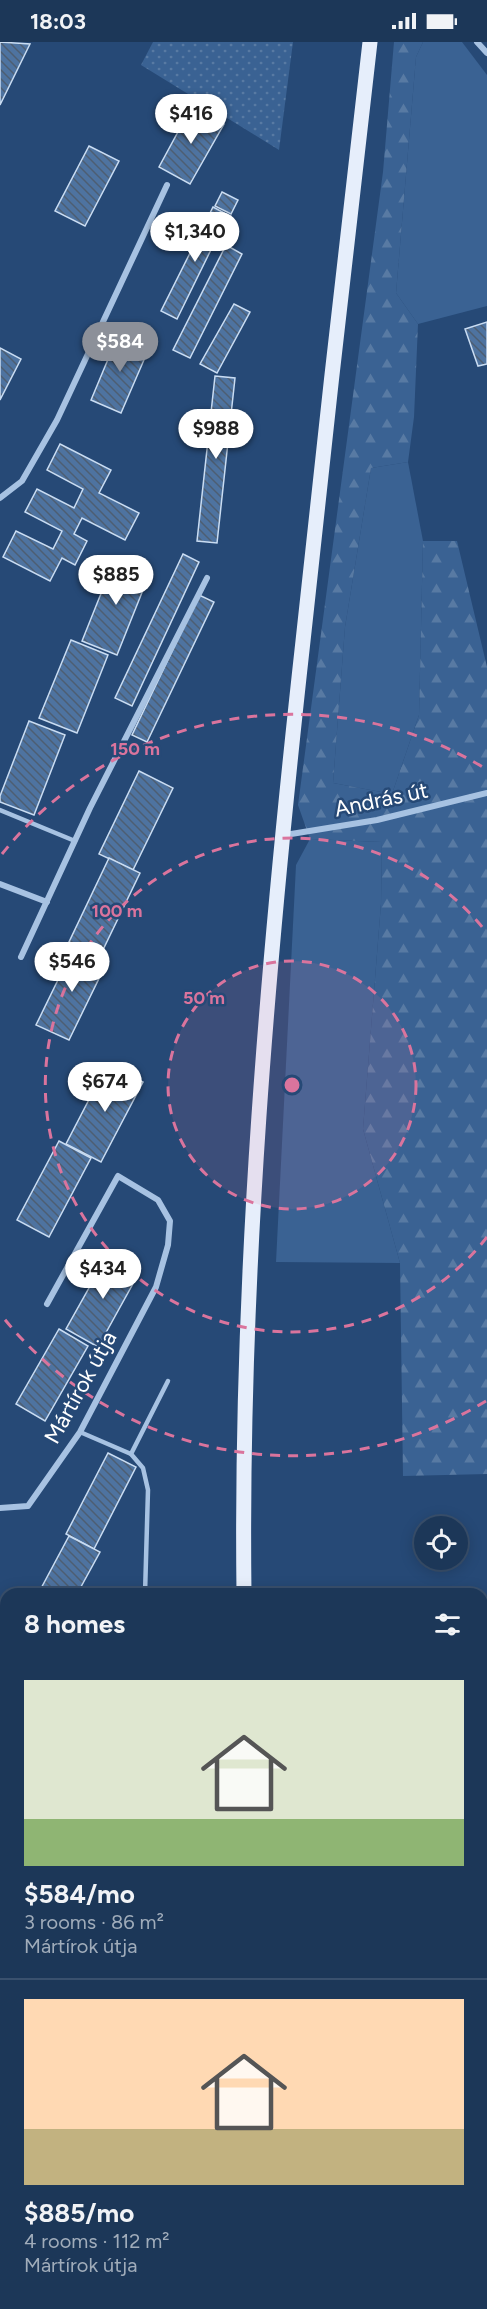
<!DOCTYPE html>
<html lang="en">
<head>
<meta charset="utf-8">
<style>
  body { margin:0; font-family:Figtree,sans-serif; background:#294261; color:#f1f3f6; height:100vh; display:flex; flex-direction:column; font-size:22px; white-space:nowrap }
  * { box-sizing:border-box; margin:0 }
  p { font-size:20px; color:#a0acba }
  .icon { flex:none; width:33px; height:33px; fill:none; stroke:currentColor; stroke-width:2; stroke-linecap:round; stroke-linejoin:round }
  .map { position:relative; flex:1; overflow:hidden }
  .details { position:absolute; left:0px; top:1546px; width:488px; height:722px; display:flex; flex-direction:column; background:#1c3758; border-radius:18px 18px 0 0; box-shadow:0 3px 15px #0003,0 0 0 2px #3a516e }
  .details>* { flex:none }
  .controls { position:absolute; left:414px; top:1474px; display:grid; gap:12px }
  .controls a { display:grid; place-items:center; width:54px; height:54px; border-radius:50%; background:#1c3758; box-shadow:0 3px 15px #0003,0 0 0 2px #3a516e; font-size:30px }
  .price { position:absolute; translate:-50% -51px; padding:0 14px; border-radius:21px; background:#fff; color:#222; font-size:20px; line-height:39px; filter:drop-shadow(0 2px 3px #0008) }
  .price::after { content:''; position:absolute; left:50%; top:36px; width:18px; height:14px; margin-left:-9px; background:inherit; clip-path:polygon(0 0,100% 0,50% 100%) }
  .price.current { background:#8c9099; color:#fff }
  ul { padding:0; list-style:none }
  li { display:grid; align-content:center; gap:12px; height:318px; padding:0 24px }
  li+li { border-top:2px solid #3a516e }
  li span { display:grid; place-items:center; height:186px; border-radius:0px; color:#555 }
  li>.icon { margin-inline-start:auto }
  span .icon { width:108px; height:108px; fill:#fffc; stroke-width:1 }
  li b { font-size:26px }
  h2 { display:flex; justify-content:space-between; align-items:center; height:72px; padding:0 24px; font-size:26px }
  .status { display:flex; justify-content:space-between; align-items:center; height:42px; padding:0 30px; background:#1c3758; direction:ltr }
  .status svg { height:16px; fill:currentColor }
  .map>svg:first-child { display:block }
</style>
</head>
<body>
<div class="status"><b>18:03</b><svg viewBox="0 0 49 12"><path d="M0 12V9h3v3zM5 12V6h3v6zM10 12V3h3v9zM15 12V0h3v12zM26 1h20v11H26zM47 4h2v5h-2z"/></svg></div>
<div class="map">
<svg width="487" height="2267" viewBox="0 0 487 2267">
  <defs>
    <pattern id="forest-firs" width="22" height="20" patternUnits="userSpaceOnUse" patternTransform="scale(1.5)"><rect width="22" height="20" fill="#3a6293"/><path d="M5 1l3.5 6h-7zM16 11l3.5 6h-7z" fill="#587aa3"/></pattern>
    <pattern id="park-dots" width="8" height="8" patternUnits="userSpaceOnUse" patternTransform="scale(1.5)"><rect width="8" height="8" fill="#3a6293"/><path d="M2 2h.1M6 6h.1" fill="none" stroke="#587aa3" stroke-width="1.8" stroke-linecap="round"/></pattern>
    <pattern id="building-back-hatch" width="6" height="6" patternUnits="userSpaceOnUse" patternTransform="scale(1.5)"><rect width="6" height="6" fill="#4e73a0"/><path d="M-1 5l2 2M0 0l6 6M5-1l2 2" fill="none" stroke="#4d5e72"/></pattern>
  </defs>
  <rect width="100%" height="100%" fill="#264976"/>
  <g fill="#3a6293">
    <path d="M423 0H462L487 33V264L418 282 396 251 416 15Z"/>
    <path d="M408 420 423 499 419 673 392 752 333 741 345 585 371 426Z"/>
    <path d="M310 797 382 800 381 862 363 1087 400 1221 276 1220 296 823Z"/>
  </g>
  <path fill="url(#forest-firs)" d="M394 0H423L416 15 396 251 418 282 414 375 408 420 371 426 345 585 333 741 392 752 419 673 423 499H457L487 625V1432L403 1434 400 1221 363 1087 381 862 382 800 310 797 298 763 383 130Z"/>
  <path fill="url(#park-dots)" d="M153 0H293L279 108 141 23Z"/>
  <g fill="url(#building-back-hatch)" stroke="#c9dcf2" stroke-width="1.5">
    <path d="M0 0 30 2 0 63Z"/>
    <path d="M192 64 224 82 190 142 159 125Z"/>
    <path d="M89 104 119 119 85 184 55 169Z"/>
    <path d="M222 150 238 158 231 172 215 164Z"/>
    <path d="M213 165 228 173 177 277 161 269Z"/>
    <path d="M226 203 242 212 190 316 173 308Z"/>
    <path d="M234 262 250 270 217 331 200 322Z"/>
    <path d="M487 280V322L478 324 465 287Z"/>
    <path d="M119 291 150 304 121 371 91 358Z"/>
    <path d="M0 306 21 317 0 358Z"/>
    <path d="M215 334 235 336 217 501 197 499Z"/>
    <path d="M60 402 111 428 99 451 139 471 125 498 82 476 74 492 87 499 75 523 62 516 50 539 3 515 16 489 53 507 62 489 25 470 37 447 74 466 83 447 47 428Z"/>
    <path d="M183 512 199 520 132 664 115 656Z"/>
    <path d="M116 514 151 528 117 613 82 599Z"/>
    <path d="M199 553 214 560 147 700 132 693Z"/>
    <path d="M71 598 108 613 77 691 39 676Z"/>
    <path d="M29 679 65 693 34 773 0 760V754Z"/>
    <path d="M139 729 173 746 133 828 99 812Z"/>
    <path d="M109 816 140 831 100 914 69 900Z"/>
    <path d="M75 903 108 918 69 998 36 983Z"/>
    <path d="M108 1021 143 1040 101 1120 66 1102Z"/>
    <path d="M59 1099 91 1116 49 1195 17 1178Z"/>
    <path d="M108 1212 140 1229 98 1305 66 1287Z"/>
    <path d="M59 1287 88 1304 45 1379 16 1362Z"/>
    <path d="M108 1411 136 1425 94 1507 66 1492Z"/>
    <path d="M69 1494 100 1510 77 1552H38Z"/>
    <rect x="0" y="2132" width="6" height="34"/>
    <rect x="0" y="2196" width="6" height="25"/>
    <rect x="0" y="2234" width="6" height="20"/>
    <rect x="4" y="2262" width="52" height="5"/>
  </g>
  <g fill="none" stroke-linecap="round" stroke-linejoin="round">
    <g stroke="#a7c2e2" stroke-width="4.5">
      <path d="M0 768 75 799"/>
      <path d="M80 1390 131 1412 143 1426 148 1448 145 1552"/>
      <path d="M131 1412 168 1339"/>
      <path d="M0 1838H6"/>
    </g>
    <g stroke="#a7c2e2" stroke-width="6">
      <path d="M477 0 487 11"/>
      <path d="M0 456 22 439 57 378 167 143"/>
      <path d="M285 793 377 778 487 751"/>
      <path d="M0 842 47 860"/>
      <path d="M21 915 90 766 207 536"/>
      <path d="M0 1466 28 1464 80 1390 156 1245 168 1203 170 1179 158 1158 118 1134 47 1262"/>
      <path d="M0 2119H6"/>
      <path d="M375 2262 377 2267"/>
      <path d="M169 2267V2262"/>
    </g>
    <g stroke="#e6eefb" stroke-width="15">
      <path d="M244 1552C240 1234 268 916 303 599 324 399 347 200 370 0"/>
      <path d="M311 2262 312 2267"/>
    </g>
  </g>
  <circle cx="292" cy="1043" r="124" fill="#da749d" fill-opacity=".12"/>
  <g fill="none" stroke="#da749d" stroke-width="3" stroke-dasharray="10 8">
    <circle cx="292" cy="1043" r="124"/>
    <path d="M487 1195A247 247 0 1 1 487 891"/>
    <path d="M486 1359A371 371 0 0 1 2 1274M2 812A371 371 0 0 1 486 727"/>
  </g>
  <g text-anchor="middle" stroke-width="5" stroke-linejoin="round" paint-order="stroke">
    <g font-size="22" fill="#fff" stroke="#264976">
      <text transform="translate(381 757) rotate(-12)" y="8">András út</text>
      <text transform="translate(80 1345) rotate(-61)" y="8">Mártírok útja</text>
    </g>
  </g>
  <circle cx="292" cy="1043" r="9" fill="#da749d" stroke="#264976" stroke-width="3"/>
  <g font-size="18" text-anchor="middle" font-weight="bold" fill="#da749d" stroke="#264976" stroke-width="5" stroke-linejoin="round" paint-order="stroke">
    <text x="135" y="713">150 m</text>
    <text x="117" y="875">100 m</text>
    <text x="204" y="962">50 m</text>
  </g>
</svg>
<div class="controls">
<a><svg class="icon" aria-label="locate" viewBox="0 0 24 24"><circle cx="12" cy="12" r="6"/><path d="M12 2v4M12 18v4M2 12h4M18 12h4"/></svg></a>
</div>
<b class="price" style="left:191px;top:103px">$416</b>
<b class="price" style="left:195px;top:221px">$1,340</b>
<b class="price current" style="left:120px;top:331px">$584</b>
<b class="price" style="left:216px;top:418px">$988</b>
<b class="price" style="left:116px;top:564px">$885</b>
<b class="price" style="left:72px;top:951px">$546</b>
<b class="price" style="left:105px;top:1071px">$674</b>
<b class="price" style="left:103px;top:1258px">$434</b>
<section class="details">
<h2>8 homes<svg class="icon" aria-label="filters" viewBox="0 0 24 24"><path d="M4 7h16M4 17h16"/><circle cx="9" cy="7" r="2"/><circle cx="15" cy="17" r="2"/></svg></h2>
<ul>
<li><span style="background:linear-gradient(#dfe7d0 75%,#8fb573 0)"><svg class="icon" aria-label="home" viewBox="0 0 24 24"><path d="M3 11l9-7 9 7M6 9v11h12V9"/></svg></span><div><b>$584/mo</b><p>3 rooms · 86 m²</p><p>Mártírok útja</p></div></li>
<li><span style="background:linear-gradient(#ffd9b3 70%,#c2b280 0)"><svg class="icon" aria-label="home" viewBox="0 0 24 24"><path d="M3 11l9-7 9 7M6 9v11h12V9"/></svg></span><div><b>$885/mo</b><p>4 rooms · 112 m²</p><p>Mártírok útja</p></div></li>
</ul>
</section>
</div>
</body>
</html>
